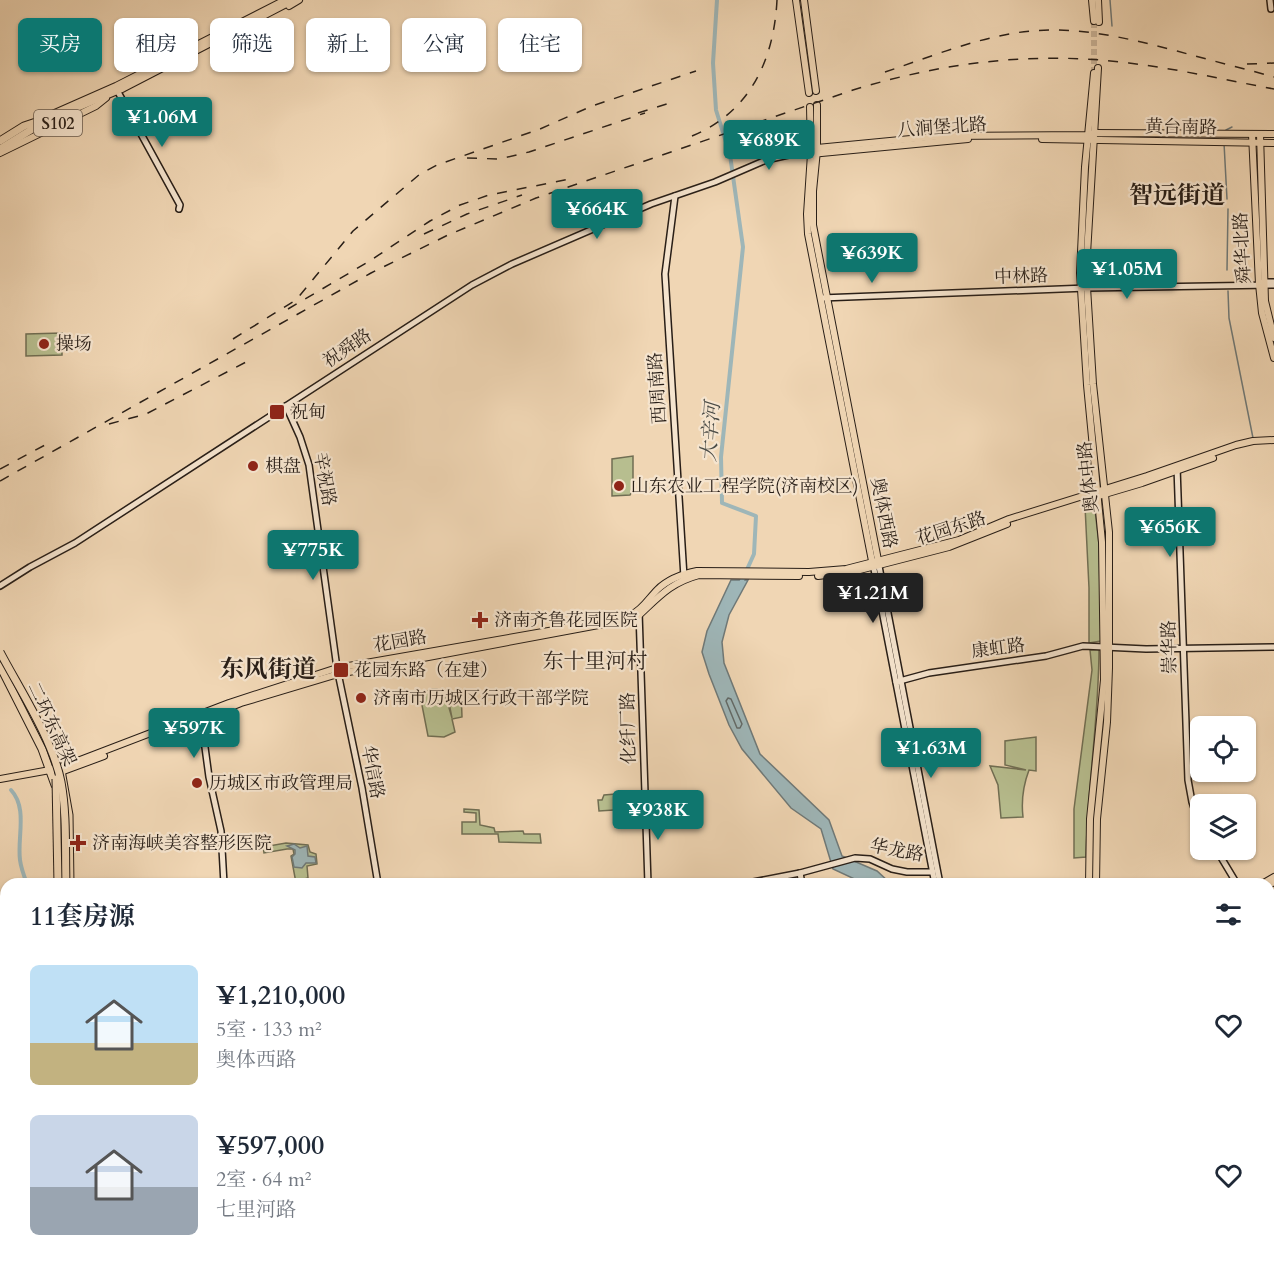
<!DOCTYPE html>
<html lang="zh">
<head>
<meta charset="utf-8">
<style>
  body { margin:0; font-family:Cardo,"Noto Serif SC",serif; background:#f6f6f7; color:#1f2937; height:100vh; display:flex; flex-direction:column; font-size:22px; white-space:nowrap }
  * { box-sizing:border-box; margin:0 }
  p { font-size:20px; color:#747a83 }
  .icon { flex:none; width:33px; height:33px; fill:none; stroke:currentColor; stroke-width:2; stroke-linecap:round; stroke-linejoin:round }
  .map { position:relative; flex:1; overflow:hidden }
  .side { position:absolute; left:0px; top:878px; width:1275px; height:386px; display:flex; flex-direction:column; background:#fff; border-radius:18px 18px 0 0; box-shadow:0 2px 4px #0004 }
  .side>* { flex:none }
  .guide { position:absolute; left:18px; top:18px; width:600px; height:54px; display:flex; gap:12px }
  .controls { position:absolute; left:1190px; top:716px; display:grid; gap:12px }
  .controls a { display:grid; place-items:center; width:66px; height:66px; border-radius:9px; background:#fff; box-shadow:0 2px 4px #0004; font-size:30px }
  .price { position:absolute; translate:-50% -51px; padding:0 14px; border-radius:6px; background:#0f766e; color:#fff; font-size:20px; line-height:39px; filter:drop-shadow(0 2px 3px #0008) }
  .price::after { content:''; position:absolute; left:50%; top:36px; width:18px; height:14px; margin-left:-9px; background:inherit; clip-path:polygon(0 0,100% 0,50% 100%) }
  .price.selected { background:#222; color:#fff }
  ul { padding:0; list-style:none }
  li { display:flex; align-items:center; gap:18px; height:150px; padding:0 30px }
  li span { display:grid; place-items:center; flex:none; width:168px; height:120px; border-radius:9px; color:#555 }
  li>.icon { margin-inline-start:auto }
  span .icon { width:72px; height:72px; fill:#fffc; stroke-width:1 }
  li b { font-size:26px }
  h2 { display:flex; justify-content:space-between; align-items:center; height:72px; padding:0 30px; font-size:26px }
  .pill { padding:0 21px; border-radius:9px; background:#fff; box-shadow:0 2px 4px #0004; font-size:21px; line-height:54px }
  .pill.selected { background:#0f766e; color:#fff }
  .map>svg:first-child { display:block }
</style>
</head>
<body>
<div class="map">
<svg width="1274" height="1262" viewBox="0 0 1274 1262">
  <rect width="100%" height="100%" fill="#f0d6b4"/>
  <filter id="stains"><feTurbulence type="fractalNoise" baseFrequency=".00333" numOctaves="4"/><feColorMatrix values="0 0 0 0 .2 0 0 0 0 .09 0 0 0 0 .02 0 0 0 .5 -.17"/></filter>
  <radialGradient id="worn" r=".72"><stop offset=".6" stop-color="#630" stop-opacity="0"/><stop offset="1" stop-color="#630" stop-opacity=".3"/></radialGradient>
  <g fill="#b7be8f" stroke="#706e53" stroke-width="1.5">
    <path d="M62 333V355L26 356V334Z"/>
    <path d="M633 456V489L630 495 612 496V459Z"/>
    <path d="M1094 501 1099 545 1101 641 1089 643V588L1085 506Z"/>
    <path d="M1099 649C1099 719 1087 787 1086 857L1074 858V809L1092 670 1090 650Z"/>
    <path d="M431 689H437L445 694 452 718 447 693 461 690 462 717 452 719 455 732 444 737 428 736 420 695Z"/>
    <path d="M1036 737V771L1029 770C1023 786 1021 800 1023 817L1001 818 998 785 990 766 1026 770 1005 765V741Z"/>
    <path d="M628 793 629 809 599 811 598 800H602L604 795Z"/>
    <path d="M464 809 479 810 480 825 494 828 495 832 523 831 524 834H540L541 843 499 842 498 834H462V822H476V813L464 812Z"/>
    <path d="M286 843 308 845 310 852 316 854 317 864 307 866 308 878 304 879V883H296L291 856 294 854 293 849H287L264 853 263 847Z"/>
    <path d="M1 987H6V1109H0Z"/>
    <path d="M1274 1159V1262H1231L1233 1257H1269V1160Z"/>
    <path d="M324 1257H588L621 1262 668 1261 688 1257H805L807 1262H329Z"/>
  </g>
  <g fill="#9eb6b8" stroke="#6f7978" stroke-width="1.5">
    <path d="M731 580H748L729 615 722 642 724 663 760 754 829 820 842 856 877 871 890 883H863L833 869 821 829 791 808 742 749 729 725 709 674 702 652 707 631Z"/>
    <path d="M294 844 300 848 307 846 308 856 315 857 316 863H306L302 868 294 867 292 857 295 854V850L287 846Z"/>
  </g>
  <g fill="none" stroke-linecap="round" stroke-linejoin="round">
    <path stroke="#636a68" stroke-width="1.5" d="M728 698 731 699 742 724 740 728H737L726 701Z"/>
    <g stroke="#6f7978" stroke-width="1.5">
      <path d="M1110 0 1112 26"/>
      <path d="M1226 130 1232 127"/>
      <path d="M1224 143 1227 199"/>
      <path d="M1227 270 1228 209"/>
      <path d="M1228 291 1229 318 1253 438"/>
    </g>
    <g stroke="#9eb6b8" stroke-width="4">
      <path d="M717 0 713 63 716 110 730 155 743 247 721 457 722 503 756 516 754 554 740 585"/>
      <path d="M11 790C28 808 17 838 20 860 21 868 24 876 27 884"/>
      <path d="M194 1257V1262"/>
    </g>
    <path stroke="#c8b195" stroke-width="6" stroke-dasharray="6 3" stroke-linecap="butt" d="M1094 73V21"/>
    <g stroke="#281e17" stroke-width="8">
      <g id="secondary">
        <path d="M1270 0 1271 9"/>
        <path d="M118 92 180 205 179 209"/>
        <path d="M675 196 665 274 684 577"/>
        <path d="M1263 282H1274"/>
        <path d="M821 298 1087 288 1274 285"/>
        <path d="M286 406 300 437 309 465 337 668 362 788 378 884"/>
        <path d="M1177 467 1188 780 1192 802 1200 826"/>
        <path d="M878 561 940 884"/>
        <path d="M873 564 935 884"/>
        <path d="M0 586 30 567 75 543 472 285 512 264 651 204 715 182 766 160 811 150"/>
        <path d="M639 612 648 884"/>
        <path d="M896 682 929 673 1046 656 1083 646 1146 649 1274 647"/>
        <path d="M194 718 199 720 202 725 209 777 221 831 224 884"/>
        <path d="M1216 849 1237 884"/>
        <path d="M800 873 802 884"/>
        <path d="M743 884 800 873 855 858 870 859 892 869 907 872H933"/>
        <path d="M0 934H6"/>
        <path d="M1269 945 1274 953"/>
        <path d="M1269 1154 1274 1153"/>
        <path d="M0 1179H6"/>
        <path d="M744 1257 746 1262"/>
        <path d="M806 1257 808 1262"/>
        <path d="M701 1262V1257"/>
      </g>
    </g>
    <g stroke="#281e17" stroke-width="8">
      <g id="primary">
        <path d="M796 0 809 93"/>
        <path d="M804 0 816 91"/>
        <path d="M1092 0 1094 21"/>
        <path d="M1098 0 1099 22"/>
        <path d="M289 6 299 0"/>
        <path d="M227 37 250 26"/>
        <path d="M817 105V148L942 136 1088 135 1094 133 1274 134"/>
        <path d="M810 107 811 154 807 214 808 234 872 561"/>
        <path d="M48 116 116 86 285 0"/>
        <path d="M1252 134 1259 284 1262 313 1274 358"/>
        <path d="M1260 134 1265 301 1274 338"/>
        <path d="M1042 139 1274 143"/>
        <path d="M817 150 813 191V225L878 560"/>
        <path d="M0 153 96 106 106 98"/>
        <path d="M811 154 968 139"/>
        <path d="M1088 499 1142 483 1213 458"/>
        <path d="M818 576 852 572 949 547 1007 524"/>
        <path d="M201 719 241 703 338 674 636 618C658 598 669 583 699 575L799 576"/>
        <path d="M58 773 104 756"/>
        <path d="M0 779 50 770 67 765 229 703 337 668 560 629 632 614C642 610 649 598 657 590 668 579 682 574 697 571L809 572 846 569 959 540 1009 519 1147 476 1236 445 1253 441 1274 440"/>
        <path d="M1089 884 1090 819 1104 680 1102 542 1087 385 1080 273 1085 167 1094 73"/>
        <path d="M1096 884 1097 819 1107 722 1109 668V532L1093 384 1086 271 1098 68"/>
        <path d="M1262 884 1274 877"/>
        <path d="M1269 885 1274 882"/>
        <path d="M849 1257 851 1262"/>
        <path d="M979 1257 980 1262"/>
        <path d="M984 1257 985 1262"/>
        <path d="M1128 1257 1132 1262"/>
        <path d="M1136 1257 1139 1262"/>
        <path d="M116 1262 120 1257"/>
        <path d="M592 1262V1257"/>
      </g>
    </g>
    <g stroke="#281e17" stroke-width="9">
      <g id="trunk">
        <path d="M0 141 24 126 39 121"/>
        <path d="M0 149 47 120 123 88 293 0"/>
        <path d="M0 666 42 749 55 785"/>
        <path d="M61 770 69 815 70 884"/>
        <path d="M69 1257 70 1262"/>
        <path d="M76 1257V1262"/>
      </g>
    </g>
    <use href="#secondary" stroke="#f5e4ce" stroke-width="5"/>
    <use href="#primary" stroke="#f0d6b4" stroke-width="6"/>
    <use href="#trunk" stroke="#f0d6b4" stroke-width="7"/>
    <g stroke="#281e17" stroke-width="1.5" stroke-dasharray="10 10" stroke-linecap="butt">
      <path d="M1247 64 1274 63"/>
      <path d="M885 72C927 58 971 40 1015 33 1071 24 1123 37 1177 51 1209 60 1242 68 1274 77"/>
      <path d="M638 113 673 102"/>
      <path d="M692 136C750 112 774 60 777 0"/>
      <path d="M467 158 499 159 529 152 645 113"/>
      <path d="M424 234 467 214 522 195"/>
      <path d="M288 309 368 262 430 221 460 205 489 195 570 179"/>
      <path d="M233 339 296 300 353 231 420 174 437 165 540 129 592 106 696 71"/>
      <path d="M109 424 146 414 248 361"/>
      <path d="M0 469 45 445"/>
      <path d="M0 481 371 273 448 235 536 198 853 90C944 62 1035 51 1129 63 1178 69 1226 80 1274 89"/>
    </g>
    <g stroke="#281e17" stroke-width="9" stroke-linecap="butt">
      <g id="trunk-bridge">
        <path d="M0 652C20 690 53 740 61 782 67 815 65 850 66 884"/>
        <path d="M56 779 58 884"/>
      </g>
    </g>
    <use href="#trunk-bridge" stroke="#f0d6b4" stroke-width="7"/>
  </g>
  <g fill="#8f2418" stroke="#f5e4ce" stroke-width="2">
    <circle cx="44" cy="344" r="6"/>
    <rect x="269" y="404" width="16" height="16" rx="3"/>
    <circle cx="253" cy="466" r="6"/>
    <circle cx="619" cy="486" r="6"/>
    <path d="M477 611h6v6h6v6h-6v6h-6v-6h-6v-6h6z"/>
    <rect x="333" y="662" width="16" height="16" rx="3"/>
    <circle cx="361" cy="698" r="6"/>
    <circle cx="197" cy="783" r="6"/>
    <path d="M75 834h6v6h6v6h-6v6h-6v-6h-6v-6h6z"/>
  </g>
  <g text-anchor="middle" stroke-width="4.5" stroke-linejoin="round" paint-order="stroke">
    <rect fill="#f5e4ce" stroke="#66594e" stroke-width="1.5" x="34" y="110" width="48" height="26" rx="4.5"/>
    <g font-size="16" font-weight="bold" fill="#281e17">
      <text x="58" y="129">S102</text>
    </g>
    <g font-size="18" fill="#281e17" stroke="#f5e4ce">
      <text transform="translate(942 127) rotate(-4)" y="6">八涧堡北路</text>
      <text transform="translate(1181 127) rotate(1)" y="6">黄台南路</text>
      <text transform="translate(1242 248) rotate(-93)" y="6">舜华北路</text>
      <text transform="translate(1021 276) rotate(-2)" y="6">中林路</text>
      <text transform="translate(347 348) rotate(-34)" y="6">祝舜路</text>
      <text transform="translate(657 388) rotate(-94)" y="6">西周南路</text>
      <text transform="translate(1088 477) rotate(-96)" y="6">奥体中路</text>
      <text transform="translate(325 479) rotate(80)" y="6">辛祝路</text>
      <text transform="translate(884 513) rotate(79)" y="6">奥体西路</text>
      <text transform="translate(951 528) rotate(-18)" y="6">花园东路</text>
      <text transform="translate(400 641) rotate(-10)" y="6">花园路</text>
      <text transform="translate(1169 647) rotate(-91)" y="6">崇华路</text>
      <text transform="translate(998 648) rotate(-7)" y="6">康虹路</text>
      <text transform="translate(52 724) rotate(65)" y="6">二环东高架</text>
      <text transform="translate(628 728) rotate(-91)" y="6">化纤厂路</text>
      <text transform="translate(373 772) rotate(79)" y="6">华信路</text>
      <text transform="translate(897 850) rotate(11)" y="6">华龙路</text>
    </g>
    <g font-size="18" fill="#281e17" stroke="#f5e4ce" text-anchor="start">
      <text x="56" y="350">操场</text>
      <text x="290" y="418">祝甸</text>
      <text x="265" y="472">棋盘</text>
      <text x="631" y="492">山东农业工程学院(济南校区)</text>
      <text x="494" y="626">济南齐鲁花园医院</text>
      <text x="354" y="676">花园东路（在建）</text>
      <text x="373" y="704">济南市历城区行政干部学院</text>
      <text x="209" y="789">历城区市政管理局</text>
      <text x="92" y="849">济南海峡美容整形医院</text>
    </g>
    <g font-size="20" font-style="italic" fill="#4b4c47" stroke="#f5e4ce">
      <text transform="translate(710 432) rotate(-86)" y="7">大辛河</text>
    </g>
    <g font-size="21" fill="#281e17" stroke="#f5e4ce">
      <text x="595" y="668">东十里河村</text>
    </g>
    <g font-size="24" font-weight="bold" fill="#281e17" stroke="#f5e4ce">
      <text x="1177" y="203">智远街道</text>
      <text x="268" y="677">东风街道</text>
    </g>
  </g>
  <rect width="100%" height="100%" filter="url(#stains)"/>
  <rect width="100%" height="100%" fill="url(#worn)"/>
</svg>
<div class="controls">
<a><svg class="icon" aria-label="locate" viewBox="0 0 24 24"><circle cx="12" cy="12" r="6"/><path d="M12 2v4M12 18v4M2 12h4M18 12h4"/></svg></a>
<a><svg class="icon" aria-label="layers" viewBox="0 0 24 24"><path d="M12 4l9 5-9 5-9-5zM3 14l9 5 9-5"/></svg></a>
</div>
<b class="price" style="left:162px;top:148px">¥1.06M</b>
<b class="price" style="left:769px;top:171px">¥689K</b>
<b class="price" style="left:597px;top:240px">¥664K</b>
<b class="price" style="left:872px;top:284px">¥639K</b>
<b class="price" style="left:1127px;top:300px">¥1.05M</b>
<b class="price" style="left:1170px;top:558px">¥656K</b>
<b class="price" style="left:313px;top:581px">¥775K</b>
<b class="price selected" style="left:873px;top:624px">¥1.21M</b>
<b class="price" style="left:194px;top:759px">¥597K</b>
<b class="price" style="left:931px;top:779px">¥1.63M</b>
<b class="price" style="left:658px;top:841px">¥938K</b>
<div class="guide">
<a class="pill selected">买房</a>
<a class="pill">租房</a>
<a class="pill">筛选</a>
<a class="pill">新上</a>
<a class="pill">公寓</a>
<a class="pill">住宅</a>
</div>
<section class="side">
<h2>11套房源<svg class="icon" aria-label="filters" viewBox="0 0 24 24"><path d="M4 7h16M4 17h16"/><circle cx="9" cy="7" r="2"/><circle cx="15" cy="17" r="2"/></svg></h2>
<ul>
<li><span style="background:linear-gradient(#bfe0f5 65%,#c2b280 0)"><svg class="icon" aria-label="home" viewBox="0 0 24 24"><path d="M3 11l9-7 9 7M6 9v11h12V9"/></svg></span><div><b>¥1,210,000</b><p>5室 · 133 m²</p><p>奥体西路</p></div><svg class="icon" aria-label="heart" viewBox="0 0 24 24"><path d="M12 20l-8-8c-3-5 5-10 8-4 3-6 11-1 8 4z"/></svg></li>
<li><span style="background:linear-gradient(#c9d6e8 60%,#9aa5b1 0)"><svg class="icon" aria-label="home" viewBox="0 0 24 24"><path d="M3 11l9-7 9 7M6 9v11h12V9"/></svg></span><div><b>¥597,000</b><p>2室 · 64 m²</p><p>七里河路</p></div><svg class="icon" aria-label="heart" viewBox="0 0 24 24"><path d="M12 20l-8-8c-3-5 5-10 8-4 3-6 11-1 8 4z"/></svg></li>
</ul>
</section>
</div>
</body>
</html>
